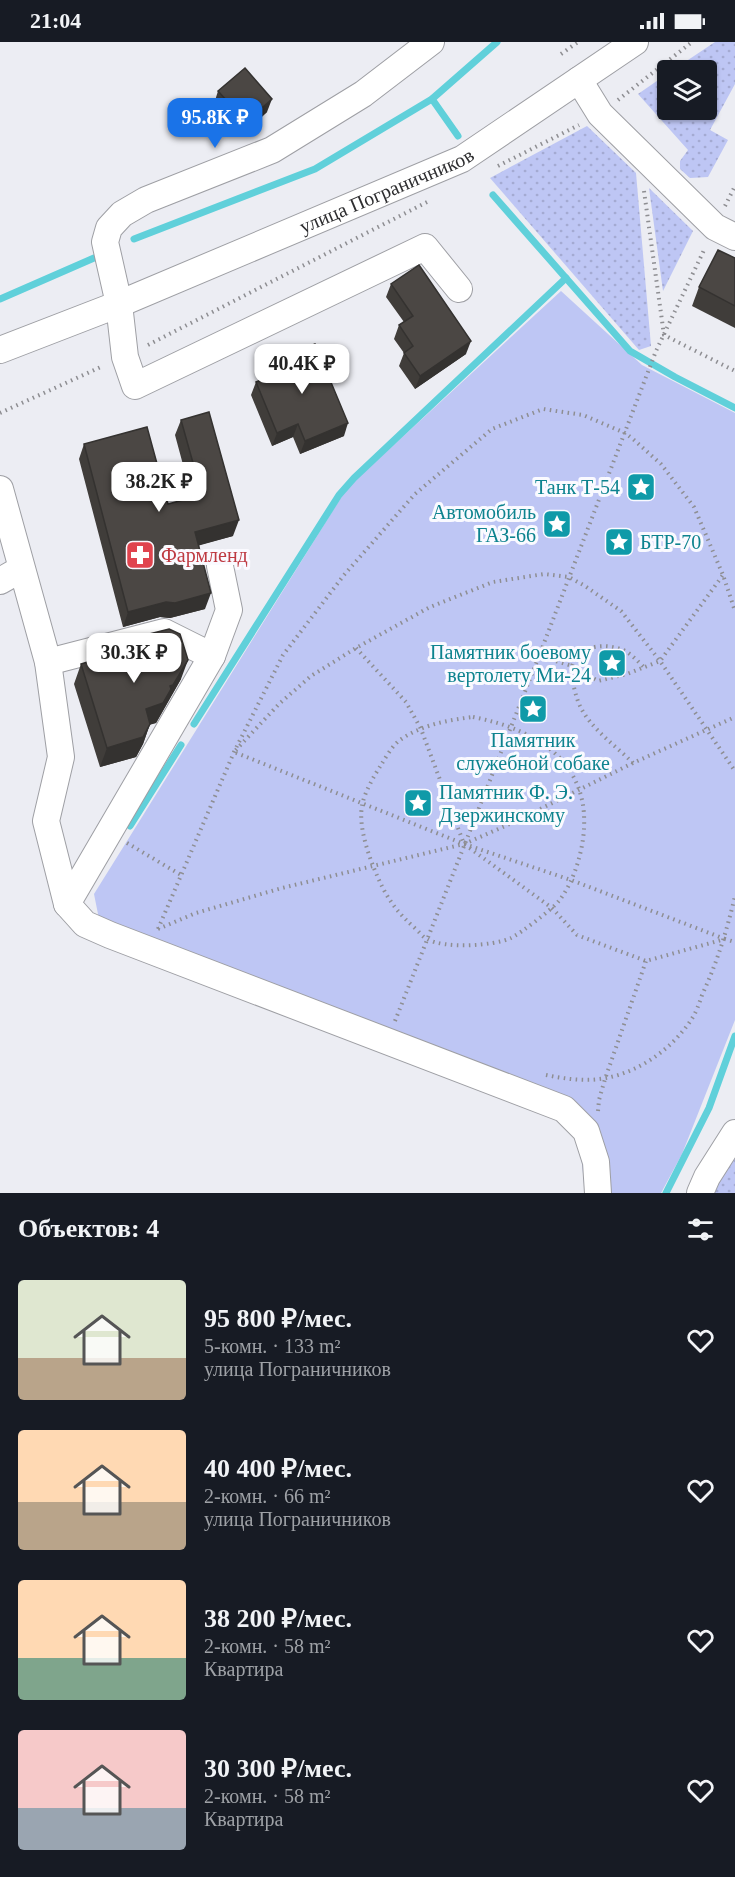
<!DOCTYPE html>
<html lang="ru">
<head>
<meta charset="utf-8">
<style>
  body { margin:0; font-family:"Times New Roman",serif; background:#242831; color:#f1f3f6; height:100vh; display:flex; flex-direction:column; font-size:22px; white-space:nowrap }
  * { box-sizing:border-box; margin:0 }
  p { font-size:20px; color:#9ea1a6 }
  .icon { flex:none; width:33px; height:33px; fill:none; stroke:currentColor; stroke-width:2; stroke-linecap:round; stroke-linejoin:round }
  .map { position:relative; height:1151px; overflow:hidden }
  .drawer { display:flex; flex-direction:column; background:#171b24; flex:1 }
  .drawer>* { flex:none }
  .controls { position:absolute; left:657px; top:18px; display:grid; gap:12px }
  .controls a { display:grid; place-items:center; width:60px; height:60px; border-radius:6px; background:#171b24; box-shadow:0 2px 4px #0004; font-size:30px }
  .price { position:absolute; translate:-50% -51px; padding:0 14px; border-radius:12px; background:#fff; color:#222; font-size:20px; line-height:39px; filter:drop-shadow(0 2px 3px #0008) }
  .price::after { content:''; position:absolute; left:50%; top:36px; width:18px; height:14px; margin-left:-9px; background:inherit; clip-path:polygon(0 0,100% 0,50% 100%) }
  .price.current { background:#1a73e8; color:#fff }
  ul { padding:0; list-style:none }
  li { display:flex; align-items:center; gap:18px; height:150px; padding:0 18px }
  li span { display:grid; place-items:center; flex:none; width:168px; height:120px; border-radius:6px; color:#555 }
  li>.icon { margin-inline-start:auto }
  span .icon { width:72px; height:72px; fill:#fffc; stroke-width:1 }
  li b { font-size:26px }
  h2 { display:flex; justify-content:space-between; align-items:center; height:72px; padding:0 18px; font-size:26px }
  .status { display:flex; justify-content:space-between; align-items:center; height:42px; padding:0 30px; background:#171b24; direction:ltr }
  .status svg { height:16px; fill:currentColor }
  .map>svg:first-child { display:block }
</style>
</head>
<body>
<div class="status"><b>21:04</b><svg viewBox="0 0 49 12"><path d="M0 12V9h3v3zM5 12V6h3v6zM10 12V3h3v9zM15 12V0h3v12zM26 1h20v11H26zM47 4h2v5h-2z"/></svg></div>
<div class="map">
<svg width="735" height="1151" viewBox="0 0 735 1151">
  <defs>
    <pattern id="grass-dots" width="8" height="8" patternUnits="userSpaceOnUse" patternTransform="scale(1.5)"><rect width="8" height="8" fill="#bec6f4"/><path d="M2 2h.1M6 6h.1" fill="none" stroke="#a4aad2" stroke-width="1.8" stroke-linecap="round"/></pattern>
  </defs>
  <rect width="100%" height="100%" fill="#ecedf3"/>
  <g fill="url(#grass-dots)">
    <path d="M715 0H735V42L710 88 728 98 708 135 690 136 680 127V119L688 108 638 52 667 32 668 68H706V28H673Z"/>
    <path d="M587 84 636 131 651 304 639 308 490 136Z"/>
    <path d="M649 146 693 189 663 249Z"/>
    <path d="M735 1111V1151H713L725 1125Z"/>
  </g>
  <path fill="#bec6f4" d="M561 249 642 323 735 371V978L682 1112 661 1151H585L580 1103 565 1081 104 902 94 852 347 446Z"/>
  <g fill="none" stroke-linecap="round" stroke-linejoin="round">
    <g stroke="#60d0da" stroke-width="7">
      <path d="M432 57 458 94"/>
      <path d="M493 153 630 309 675 335 735 366"/>
      <path d="M134 197 315 127 432 57 497 0"/>
      <path d="M0 257 94 216"/>
      <path d="M194 682 339 453 354 436 566 236"/>
      <path d="M130 784 181 703"/>
      <path d="M666 1151 709 1066 735 994"/>
    </g>
    <g stroke="#9e9fa4" stroke-width="28">
      <g id="minor">
        <path d="M431 0 363 52 272 108 146 158 122 172 109 186 105 200 119 262 125 315 135 344 425 205 459 247"/>
        <path d="M579 38 600 72 715 185 735 195"/>
        <path id="s1" d="M0 308 119 262 462 117 635 0"/>
        <path d="M0 447 48 620 61 715 46 779 67 862 85 882 110 893 564 1067 586 1089 596 1120 598 1151"/>
        <path d="M0 539 21 527"/>
        <path d="M48 620 164 590 212 614"/>
        <path d="M67 862 212 614 229 568 220 524"/>
        <path d="M700 1151 707 1135 735 1091"/>
      </g>
    </g>
    <g stroke="#8e8e92" stroke-width="4" stroke-dasharray="1.5 4.5" stroke-linecap="butt">
      <path d="M561 12 578 0"/>
      <path d="M618 58 692 0"/>
      <path d="M498 124 579 83"/>
      <path d="M644 149 664 293 735 329"/>
      <path d="M725 164 735 144"/>
      <path d="M148 303 427 160"/>
      <path d="M0 371 103 324"/>
      <path d="M356 606 406 660 421 687 464 802 552 866 577 893 646 919 725 897 735 900"/>
      <path d="M539 614 572 624 598 639 627 632 660 619 723 533"/>
      <path d="M473 675C539 688 593 722 583 797 580 818 572 843 558 860 551 868 521 891 511 896 493 904 445 907 427 897 423 895 420 891 417 888 399 872 389 860 379 838 370 818 358 786 362 764 364 751 374 734 381 723 386 715 392 704 400 698 421 683 448 678 473 675Z"/>
      <path d="M633 721C615 703 591 687 580 664 576 656 570 633 572 624 579 602 606 601 623 608 631 611 638 620 644 625"/>
      <path d="M127 801 181 833"/>
      <path d="M158 887 234 710 283 613 344 533 415 452 492 387 543 367 583 373 625 391 633 397 661 422 694 465 723 533 735 569"/>
      <path d="M158 887 196 871 282 846 464 802 512 781 633 721 735 675"/>
      <path d="M725 897 571 838 464 802 234 710 279 662 311 634 356 606 430 565 493 540 544 532 569 535 585 544 621 569 660 619 735 729"/>
      <path d="M395 979 539 614 656 309 705 206"/>
      <path d="M546 1033C566 1037 586 1040 606 1036 639 1030 672 1007 691 978 696 971 699 962 702 953 717 921 727 888 735 854"/>
      <path d="M598 1069 599 1058 605 1037 646 919"/>
    </g>
    <use href="#minor" stroke="#fff" stroke-width="26"/>
  </g>
  <g fill="#403d3a">
    <path d="M218 49 267 70 241 94 214 62Z"/>
    <path d="M735 216V286L692 264 699 245Z"/>
    <path d="M391 242 466 312 415 347 399 324 404 311 394 297 399 283 404 280 386 255Z"/>
    <path d="M269 321 344 394 300 412 293 395 272 404 251 353 256 340 265 336 264 334Z"/>
    <path d="M181 378 233 494 199 503 205 567 170 576 160 575 123 585 79 417 84 402 168 462 192 456 175 393Z"/>
    <path d="M137 595 181 637 156 681 150 682 143 702 136 715 100 725 74 642 81 622 133 606Z"/>
  </g>
  <g fill="#343230">
    <path d="M272 57 267 70 241 94 246 80Z"/>
    <path d="M471 299 466 312 415 347 420 334Z"/>
    <path d="M348 381 344 394 300 412 305 399Z"/>
    <path d="M298 382 293 395 272 404 277 391Z"/>
    <path d="M239 478 233 494 190 506 195 490Z"/>
    <path d="M211 551 205 567 170 576 160 575 123 585 128 570 166 560Z"/>
    <path d="M188 618 181 637 156 681 139 686 146 667 170 644Z"/>
    <path d="M150 682 143 702 136 715 100 725 107 706Z"/>
  </g>
  <g fill="#4b4744" stroke="#343230" stroke-width="1.5">
    <path d="M245 26 272 57 246 80 218 49Z"/>
    <path d="M718 208 735 216V264L699 245Z"/>
    <path d="M419 223 471 299 420 334 404 311 413 304 399 283 413 274 391 242Z"/>
    <path d="M315 302 348 381 305 399 298 382 277 391 256 340 274 333 269 321Z"/>
    <path d="M209 370 239 478 195 490 211 551 175 561 166 560 128 570 84 402 147 385 168 462 202 453 181 378Z"/>
    <path d="M169 587 180 592 188 618 173 643 170 644 171 647 163 661 146 667 150 682 143 695 107 706 81 622 139 604 137 595Z"/>
  </g>
  <defs>
    <g id="sight-square" transform="scale(1.5)"><rect x="-9" y="-9" width="18" height="18" rx="4" fill="#0f9aa8" stroke="#fafaff"/><path d="M0-6L1.8-2.2L6-1.7L2.9 1.2L3.7 5.4L0 3.3L-3.7 5.4L-2.9 1.2L-6-1.7L-1.8-2.2Z" fill="#fff"/></g>
    <g id="pharmacy-square" transform="scale(1.5)"><rect x="-9" y="-9" width="18" height="18" rx="4" fill="#e0444e" stroke="#fafaff"/><path d="M-2-6h4v4h4v4h-4v4h-4v-4h-4v-4h4Z" fill="#fff"/></g>
  </defs>
  <g fill-rule="evenodd">
    <use href="#sight-square" x="641" y="445"/>
    <use href="#sight-square" x="557" y="482"/>
    <use href="#sight-square" x="619" y="500"/>
    <use href="#pharmacy-square" x="140" y="513"/>
    <use href="#sight-square" x="612" y="621"/>
    <use href="#sight-square" x="533" y="667"/>
    <use href="#sight-square" x="418" y="761"/>
  </g>
  <g text-anchor="middle" stroke-width="6" stroke-linejoin="round" paint-order="stroke">
    <g font-size="20" fill="#2e2e30" stroke="#fafaff">
      <text dy="7" stroke="none"><textPath href="#s1" startOffset="418">улица Пограничников</textPath></text>
    </g>
    <g font-size="20" fill="#0d838f" stroke="#fafaff" text-anchor="end">
      <text x="620" y="452">Танк Т-54</text>
      <text x="536" y="477">Автомобиль<tspan x="536" dy="23">ГАЗ-66</tspan></text>
      <text x="640" y="507" text-anchor="start">БТР-70</text>
      <text x="591" y="617">Памятник боевому<tspan x="591" dy="23">вертолету Ми-24</tspan></text>
      <text x="533" y="705" text-anchor="middle">Памятник<tspan x="533" dy="23">служебной собаке</tspan></text>
      <text x="439" y="757" text-anchor="start">Памятник Ф. Э.<tspan x="439" dy="23">Дзержинскому</tspan></text>
    </g>
    <g font-size="20" fill="#be3a42" stroke="#fafaff" text-anchor="start">
      <text x="161" y="520">Фармленд</text>
    </g>
  </g>
</svg>
<div class="controls">
<a><svg class="icon" aria-label="layers" viewBox="0 0 24 24"><path d="M12 4l9 5-9 5-9-5zM3 14l9 5 9-5"/></svg></a>
</div>
<b class="price current" style="left:215px;top:107px">95.8K ₽</b>
<b class="price" style="left:302px;top:353px">40.4K ₽</b>
<b class="price" style="left:159px;top:471px">38.2K ₽</b>
<b class="price" style="left:134px;top:642px">30.3K ₽</b>
</div>
<section class="drawer">
<h2>Объектов: 4<svg class="icon" aria-label="filters" viewBox="0 0 24 24"><path d="M4 7h16M4 17h16"/><circle cx="9" cy="7" r="2"/><circle cx="15" cy="17" r="2"/></svg></h2>
<ul>
<li><span style="background:linear-gradient(#dfe7d0 65%,#b9a48a 0)"><svg class="icon" aria-label="home" viewBox="0 0 24 24"><path d="M3 11l9-7 9 7M6 9v11h12V9"/></svg></span><div><b>95 800 ₽/мес.</b><p>5-комн. · 133 m²</p><p>улица Пограничников</p></div><svg class="icon" aria-label="heart" viewBox="0 0 24 24"><path d="M12 20l-8-8c-3-5 5-10 8-4 3-6 11-1 8 4z"/></svg></li>
<li><span style="background:linear-gradient(#ffd9b3 60%,#b9a48a 0)"><svg class="icon" aria-label="home" viewBox="0 0 24 24"><path d="M3 11l9-7 9 7M6 9v11h12V9"/></svg></span><div><b>40 400 ₽/мес.</b><p>2-комн. · 66 m²</p><p>улица Пограничников</p></div><svg class="icon" aria-label="heart" viewBox="0 0 24 24"><path d="M12 20l-8-8c-3-5 5-10 8-4 3-6 11-1 8 4z"/></svg></li>
<li><span style="background:linear-gradient(#ffd9b3 65%,#7fa58c 0)"><svg class="icon" aria-label="home" viewBox="0 0 24 24"><path d="M3 11l9-7 9 7M6 9v11h12V9"/></svg></span><div><b>38 200 ₽/мес.</b><p>2-комн. · 58 m²</p><p>Квартира</p></div><svg class="icon" aria-label="heart" viewBox="0 0 24 24"><path d="M12 20l-8-8c-3-5 5-10 8-4 3-6 11-1 8 4z"/></svg></li>
<li><span style="background:linear-gradient(#f6c9c9 65%,#9aa5b1 0)"><svg class="icon" aria-label="home" viewBox="0 0 24 24"><path d="M3 11l9-7 9 7M6 9v11h12V9"/></svg></span><div><b>30 300 ₽/мес.</b><p>2-комн. · 58 m²</p><p>Квартира</p></div><svg class="icon" aria-label="heart" viewBox="0 0 24 24"><path d="M12 20l-8-8c-3-5 5-10 8-4 3-6 11-1 8 4z"/></svg></li>
</ul>
</section>
</body>
</html>
